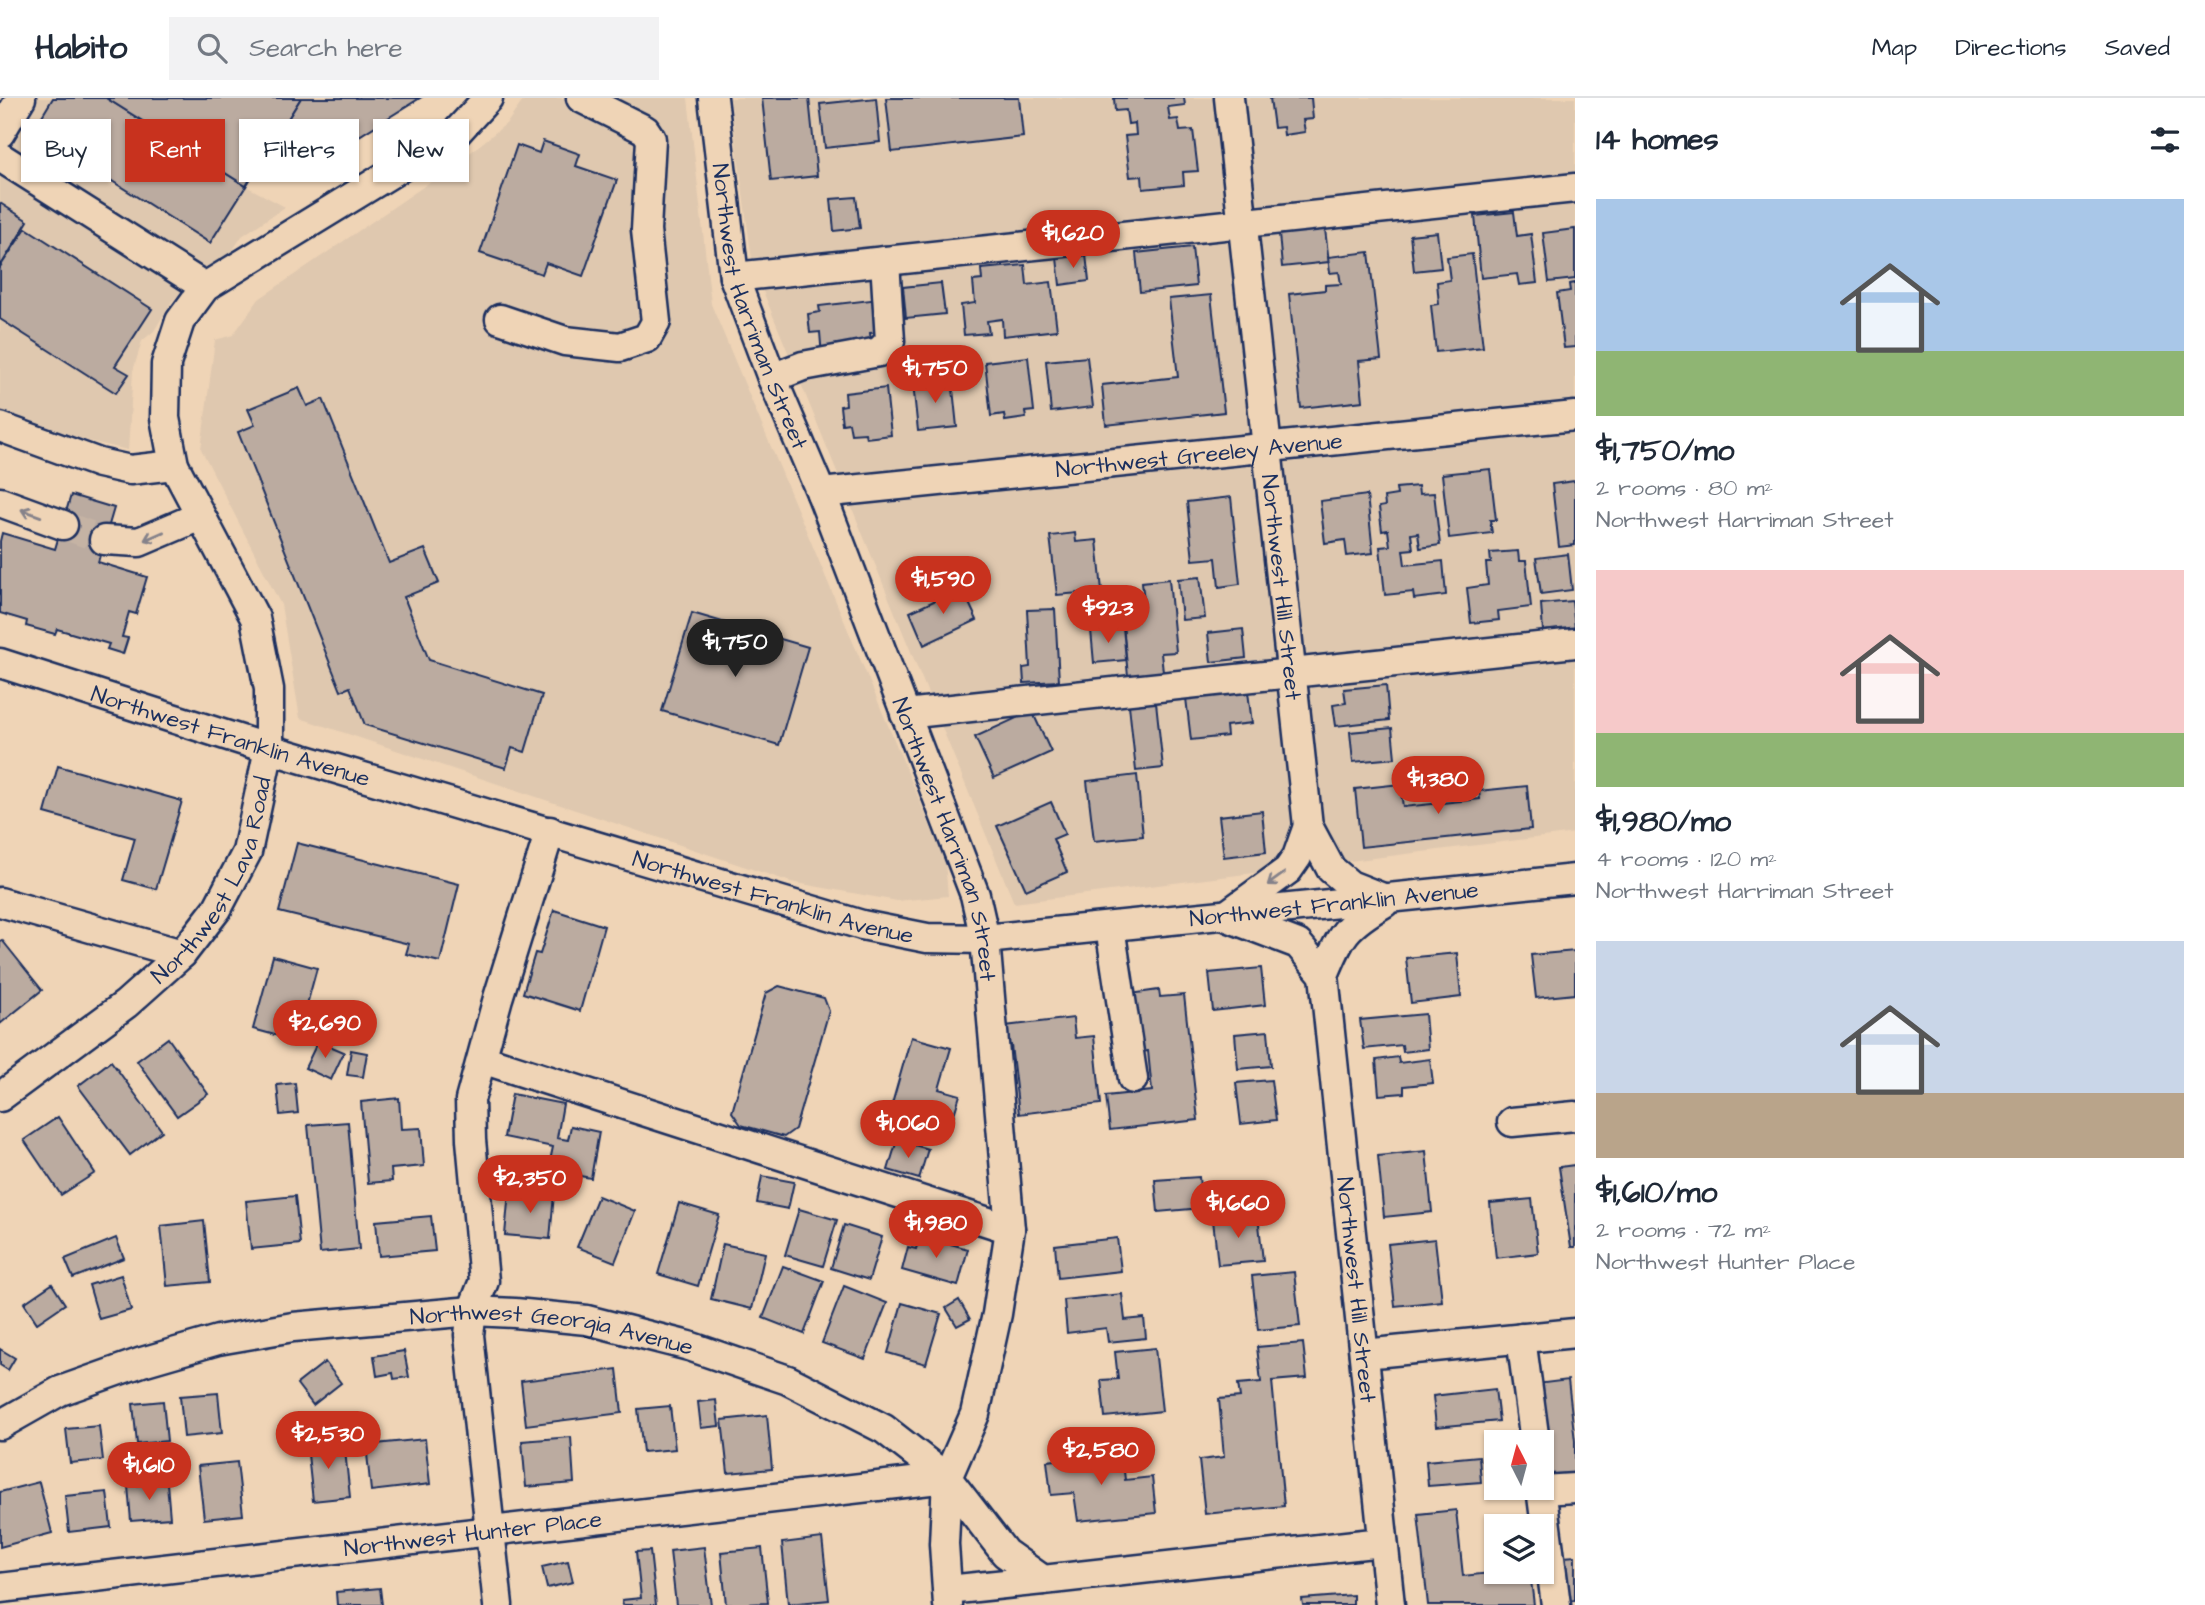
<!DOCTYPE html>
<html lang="en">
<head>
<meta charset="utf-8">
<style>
  body { margin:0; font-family:"Architects Daughter",sans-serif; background:#f2f2f3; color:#1f2937; height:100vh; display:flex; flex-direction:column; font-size:26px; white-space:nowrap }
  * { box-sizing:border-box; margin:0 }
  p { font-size:23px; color:#747a83 }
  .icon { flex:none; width:38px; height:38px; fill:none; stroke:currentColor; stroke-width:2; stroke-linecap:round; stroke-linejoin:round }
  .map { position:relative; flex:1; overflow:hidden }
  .details { display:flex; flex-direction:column; background:#fff; width:630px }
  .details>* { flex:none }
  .banner { position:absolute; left:21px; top:21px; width:665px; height:63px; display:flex; gap:14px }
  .needle { width:46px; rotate:354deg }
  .fabs { position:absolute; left:1484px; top:1332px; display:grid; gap:14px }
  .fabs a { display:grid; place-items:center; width:70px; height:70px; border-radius:0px; background:#fff; box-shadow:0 2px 5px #0004; font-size:35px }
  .price { position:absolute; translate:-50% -60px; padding:0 16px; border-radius:24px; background:#c8321e; color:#fff; font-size:23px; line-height:46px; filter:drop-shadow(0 2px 4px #0008) }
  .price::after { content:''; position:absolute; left:50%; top:42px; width:21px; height:16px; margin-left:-10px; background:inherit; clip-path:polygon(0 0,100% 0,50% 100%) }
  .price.selected { background:#222; color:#fff }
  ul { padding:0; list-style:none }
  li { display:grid; align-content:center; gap:14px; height:371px; padding:0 21px }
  li span { display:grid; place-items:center; height:217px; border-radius:0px; color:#555 }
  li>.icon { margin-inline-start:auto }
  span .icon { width:126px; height:126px; fill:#fffc; stroke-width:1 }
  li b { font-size:30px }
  h2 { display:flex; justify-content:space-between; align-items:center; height:84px; padding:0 21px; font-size:30px }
  .pill { padding:0 24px; border-radius:0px; background:#fff; box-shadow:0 2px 5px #0004; font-size:24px; line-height:63px }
  .pill.selected { background:#c8321e; color:#fff }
  header { display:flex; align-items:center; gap:42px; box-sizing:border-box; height:98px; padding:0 35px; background:#fff; border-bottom:2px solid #e0e1e3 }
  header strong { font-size:33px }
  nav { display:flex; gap:38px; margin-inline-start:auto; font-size:24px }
  .search { width:490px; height:63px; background:#f2f2f3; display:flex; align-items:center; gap:18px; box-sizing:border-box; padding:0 24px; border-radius:0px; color:#747a83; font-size:26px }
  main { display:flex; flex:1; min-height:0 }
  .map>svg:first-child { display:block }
</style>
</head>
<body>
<header>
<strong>Habito</strong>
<div class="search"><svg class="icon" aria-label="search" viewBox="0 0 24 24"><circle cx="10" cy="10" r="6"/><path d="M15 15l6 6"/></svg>Search here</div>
<nav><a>Map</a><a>Directions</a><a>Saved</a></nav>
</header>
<main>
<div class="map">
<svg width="1575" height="1507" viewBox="0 0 1575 1507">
  <rect width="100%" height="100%" fill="#efd4b6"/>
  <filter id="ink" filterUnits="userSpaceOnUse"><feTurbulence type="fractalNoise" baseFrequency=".0143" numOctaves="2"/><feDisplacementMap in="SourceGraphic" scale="14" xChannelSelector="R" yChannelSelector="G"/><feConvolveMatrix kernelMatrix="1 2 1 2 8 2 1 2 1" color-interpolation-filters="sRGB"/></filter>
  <g filter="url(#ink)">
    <g fill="#dfc8af">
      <path d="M0 0H107L246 88 285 109 242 138 229 158 216 166 208 167 172 203 154 233 142 243 133 273 128 352 0 323Z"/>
      <path d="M525 0H688L711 206 945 763 948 798 897 803 791 784 300 620 281 507 201 351 215 242 233 237 259 201 455 67 507 25Z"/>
      <path d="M730 0H1575V735L1014 805 753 169Z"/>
    </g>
    <g fill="#bbaba0" stroke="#1b2f5e" stroke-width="2">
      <path d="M53 0H106L246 88 210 145 33 33Z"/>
      <path d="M106 0H301L246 88Z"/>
      <path d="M301 0H420L319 63 278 37Z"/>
      <path d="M762 0H809L817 78 771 83Z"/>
      <path d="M876 0 880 44 825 50 820 6Z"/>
      <path d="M886 0H1019L1023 39 892 54Z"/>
      <path d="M1114 0H1184L1185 7 1168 9 1170 22 1178 21 1180 33 1193 32 1198 73 1183 74 1184 87 1143 91 1142 78 1130 79 1125 38 1136 37 1135 25 1128 26 1126 12 1115 13Z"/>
      <path d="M1270 0H1311L1313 21 1303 22 1305 34 1284 37 1283 29 1274 30Z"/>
      <path d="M543 43 580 56 576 68 617 82 583 178 546 165 542 176 480 155 517 47 539 55Z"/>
      <path d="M856 99 860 130 834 133 831 101Z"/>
      <path d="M0 105 28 123 0 169Z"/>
      <path d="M1514 114 1517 138 1531 136 1537 185 1519 187 1517 176 1481 180 1475 118Z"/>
      <path d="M26 130 152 211 115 268 129 276 116 295 0 221V169Z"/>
      <path d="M1325 131 1329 164 1282 169 1279 136Z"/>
      <path d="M1575 131V181L1549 184 1543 135Z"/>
      <path d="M1437 134 1441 170 1414 173 1410 137Z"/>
      <path d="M1192 149 1196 188 1140 194 1136 155Z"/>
      <path d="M1369 154 1381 261 1359 263 1363 303 1301 310 1289 196 1325 192V187L1341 186 1339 174 1330 175 1328 159Z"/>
      <path d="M1472 156 1483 249 1436 254 1431 207 1439 206 1437 184 1450 182 1447 159Z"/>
      <path d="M1086 157 1089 183 1060 187 1057 160Z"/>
      <path d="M1025 167 1027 187 1051 184 1057 232 1003 238 1002 221 987 223 989 235 964 237 961 207 975 205 973 183 982 182 981 171Z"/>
      <path d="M941 185 945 216 906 220 903 189Z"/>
      <path d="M1575 185V249L1564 250 1557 195 1570 193 1569 186Z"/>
      <path d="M1211 197 1224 314 1106 327 1102 287 1178 279 1169 201Z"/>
      <path d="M879 201 883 234 870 235 871 244 822 259 820 234 810 235 808 216 820 214 819 208Z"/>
      <path d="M1028 259 1034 313 1025 314 1026 320 1005 323 1004 316 991 318 985 264Z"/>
      <path d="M1087 259 1093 309 1051 314 1046 263Z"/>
      <path d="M952 281 957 329 918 333 913 285Z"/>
      <path d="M299 290 307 308 323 301 389 465 425 451 439 485 404 499 429 562 542 597 525 654 512 650 506 670 365 627 350 589 341 593 238 334 255 327 248 311Z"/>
      <path d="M886 290 891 337 866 340 865 335 851 336 849 325 842 326 840 308 846 307 845 295Z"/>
      <path d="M1490 371 1496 422H1490L1492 435 1449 440 1442 376Z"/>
      <path d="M1575 383V447L1559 449 1552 386Z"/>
      <path d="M1418 388 1419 396 1434 395 1440 447 1420 450 1418 435 1411 436 1413 451 1403 452 1405 467 1443 463 1446 497 1414 501 1413 494 1385 497 1380 449 1390 448 1388 432 1382 433 1379 409 1385 408 1384 399 1397 397 1396 390Z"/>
      <path d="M71 397 114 410 98 464 147 479 136 516 129 514 122 539 128 540 123 556 107 551 109 546 57 531 55 536 26 528 27 523 0 515V443L2 435 55 451Z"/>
      <path d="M1367 397 1373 455 1347 458 1345 442 1325 445 1320 403Z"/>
      <path d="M1231 399 1240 486 1219 489 1216 460 1193 462 1187 404Z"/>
      <path d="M1075 435 1076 444 1097 442 1102 493 1057 497 1050 438Z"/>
      <path d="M1518 453 1519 463H1526L1531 509 1498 513 1499 522 1471 525 1467 490 1488 487 1486 465H1491L1490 455Z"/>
      <path d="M1568 456 1572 492 1541 496 1536 460Z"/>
      <path d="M1200 479 1205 520 1182 522 1178 481Z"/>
      <path d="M1169 481 1176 554 1161 555 1163 574 1128 578 1121 506 1144 504 1142 484Z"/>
      <path d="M962 490 977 522 924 547 910 514Z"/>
      <path d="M1572 503 1575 530 1543 533 1541 506Z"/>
      <path d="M1055 511 1059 583 1024 585 1023 570 1030 569 1027 512Z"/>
      <path d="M692 515 808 549 779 647 662 613Z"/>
      <path d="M1123 529 1126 562 1094 565 1091 532Z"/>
      <path d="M1243 531 1246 560 1211 564 1208 535Z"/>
      <path d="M1386 587 1389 622 1336 628 1333 607 1346 605 1344 591Z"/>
      <path d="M1248 594 1252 625 1226 628 1227 638 1191 642 1186 600Z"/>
      <path d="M1156 604 1163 670 1136 673 1129 607Z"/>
      <path d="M1032 613 1051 654 994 680 975 639Z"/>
      <path d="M1392 630 1395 660 1353 664 1350 634Z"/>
      <path d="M58 668 182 703 156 791 123 782 135 740 45 715Z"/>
      <path d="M1137 677 1143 738 1094 743 1087 683Z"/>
      <path d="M1400 686 1403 709 1480 701 1479 693 1527 688 1531 731 1361 749 1355 691Z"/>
      <path d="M1051 704 1065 736 1053 741 1067 774 1026 792 997 728Z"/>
      <path d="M1262 713 1266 754 1224 759 1219 718Z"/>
      <path d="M297 745 459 786 440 864 406 856 409 846 279 814Z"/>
      <path d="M554 812 604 828 580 913 523 895 535 855 540 856Z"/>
      <path d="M2 842 42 892 0 926V843Z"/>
      <path d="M1575 853V896L1536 900 1531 857Z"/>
      <path d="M1457 855 1461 899 1411 905 1406 860Z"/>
      <path d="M273 858 317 870 297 943 253 931Z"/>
      <path d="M1261 870 1265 907 1213 913 1209 875Z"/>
      <path d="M779 888 824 900 829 913 795 1031 784 1039 741 1027 732 1014 766 895Z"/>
      <path d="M1159 892 1160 899 1184 897 1198 1022 1110 1032 1106 998 1152 993 1148 953 1137 955 1130 896Z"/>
      <path d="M1425 916 1428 951 1403 954 1402 947 1364 951 1360 922Z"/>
      <path d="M1073 920 1075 940 1094 938 1101 1006 1019 1016 1011 947 999 948 997 929Z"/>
      <path d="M1268 933 1271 968 1238 971 1235 936Z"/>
      <path d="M911 939 951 950 939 991 960 997 952 1023 892 1006Z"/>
      <path d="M168 940 208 996 177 1018 137 963Z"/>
      <path d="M318 943 344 954 331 982 305 970Z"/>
      <path d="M351 952 367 955 363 979 347 977Z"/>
      <path d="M1398 959 1399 965 1430 961 1433 985 1404 988V995L1379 997 1376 962Z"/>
      <path d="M111 963 162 1033 130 1057 78 988Z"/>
      <path d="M1271 982 1276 1022 1241 1026 1236 985Z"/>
      <path d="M295 985 298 1015 280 1017 277 987Z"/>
      <path d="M512 996 563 1006 557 1040 568 1042 571 1028 599 1034 591 1080 548 1072 553 1049 504 1039Z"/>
      <path d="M399 1000 401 1031 421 1030 424 1068 391 1071 392 1083 368 1085 361 1004Z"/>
      <path d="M58 1019 95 1075 61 1097 24 1042Z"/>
      <path d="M348 1024 359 1151 320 1155 308 1027Z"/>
      <path d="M897 1042 928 1051 919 1081 888 1072Z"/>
      <path d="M1426 1053 1432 1114 1384 1119 1378 1058Z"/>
      <path d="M1575 1067V1149H1571L1559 1069Z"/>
      <path d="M762 1078 794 1084 788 1111 757 1105Z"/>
      <path d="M1199 1079 1202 1110 1158 1114 1155 1082Z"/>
      <path d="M509 1093 554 1096 550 1141 505 1137Z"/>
      <path d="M295 1098 300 1146 251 1151 246 1103Z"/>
      <path d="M598 1098 635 1113 615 1164 577 1149Z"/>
      <path d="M1532 1101 1538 1155 1496 1160 1490 1105Z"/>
      <path d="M679 1105 719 1117 698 1188 658 1176Z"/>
      <path d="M799 1111 837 1122 823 1168 785 1157Z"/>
      <path d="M1258 1117 1263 1163 1218 1167 1213 1122Z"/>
      <path d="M431 1118 435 1153 379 1158 376 1123Z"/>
      <path d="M204 1123 210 1184 167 1188 161 1128Z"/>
      <path d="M844 1127 882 1139 869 1182 831 1170Z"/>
      <path d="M920 1137 968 1151 958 1188 902 1172 908 1149 916 1151Z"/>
      <path d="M116 1140 124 1160 73 1180 65 1161Z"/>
      <path d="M1117 1140 1121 1173 1058 1180 1055 1147Z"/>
      <path d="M1435 1141 1442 1203 1395 1208 1388 1146Z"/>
      <path d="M723 1146 765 1155 752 1211 711 1201Z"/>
      <path d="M783 1168 824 1183 804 1236 763 1220Z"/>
      <path d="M1294 1174 1300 1228 1258 1232 1252 1178Z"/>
      <path d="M121 1177 131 1212 99 1221 89 1187Z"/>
      <path d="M52 1186 65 1206 37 1225 24 1205Z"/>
      <path d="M844 1188 887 1205 865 1261 822 1245Z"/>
      <path d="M1122 1196 1125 1222 1144 1220 1146 1240 1108 1244 1106 1230 1067 1235 1064 1202Z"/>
      <path d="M959 1202 970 1221 957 1228 946 1210Z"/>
      <path d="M902 1205 941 1216 926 1266 888 1255Z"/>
      <path d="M1303 1245 1307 1280 1272 1283 1284 1408 1205 1416 1199 1362 1224 1359 1219 1301 1240 1299 1238 1286 1261 1284 1257 1249Z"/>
      <path d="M1155 1250 1162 1313 1105 1319 1101 1282 1118 1281 1115 1254Z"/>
      <path d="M0 1251 15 1260 8 1272 0 1267Z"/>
      <path d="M404 1253 409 1279 394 1281 393 1275 377 1278 374 1258Z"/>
      <path d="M325 1264 341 1285 313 1307 297 1286Z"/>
      <path d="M617 1271 622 1315 526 1327 521 1283Z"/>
      <path d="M1568 1282 1575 1343V1383L1547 1386 1536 1286Z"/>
      <path d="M1495 1291 1499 1323 1436 1329 1433 1298Z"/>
      <path d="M218 1295 222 1335 184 1339 180 1298Z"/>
      <path d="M716 1302 719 1328 701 1330 698 1304Z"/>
      <path d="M163 1303 167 1343 137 1346 133 1306Z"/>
      <path d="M670 1308 675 1351 643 1354 638 1311Z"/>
      <path d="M767 1317 772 1371 728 1375 722 1322Z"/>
      <path d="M99 1328 103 1362 70 1365 66 1331Z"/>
      <path d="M571 1339 574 1385 526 1389 522 1343Z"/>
      <path d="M425 1341 430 1386 371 1393 366 1347Z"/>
      <path d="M344 1343 350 1399 313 1403 307 1347Z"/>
      <path d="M1122 1355 1125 1382 1152 1379 1156 1415 1078 1423 1074 1395 1051 1397 1047 1363Z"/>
      <path d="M1479 1358 1481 1384 1428 1388 1426 1363Z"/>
      <path d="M237 1364 243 1417 204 1421 198 1368Z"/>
      <path d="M39 1384 52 1435 0 1449V1394Z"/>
      <path d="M167 1385 170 1420 131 1423 128 1388Z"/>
      <path d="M107 1394 111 1429 69 1434 65 1398Z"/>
      <path d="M1456 1412 1463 1478 1500 1474H1530L1534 1507H1428L1418 1416Z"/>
      <path d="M822 1440 829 1502 788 1506 782 1445Z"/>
      <path d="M704 1449 711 1507H676L670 1453Z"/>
      <path d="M762 1450 768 1505 726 1507 721 1454Z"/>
      <path d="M650 1453 656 1507H623L622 1502 641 1500 636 1454Z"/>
      <path d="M1575 1458V1502L1569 1503 1564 1459Z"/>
      <path d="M568 1463 573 1484 547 1490 542 1469Z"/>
      <path d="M380 1490 382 1507H337L336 1494Z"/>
      <path d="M1353 1497V1507H1303L1302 1501Z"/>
    </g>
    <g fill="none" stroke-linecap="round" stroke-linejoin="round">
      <path stroke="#c5b3a4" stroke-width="28" stroke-dasharray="28 14" stroke-linecap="butt" d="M63 427 104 442"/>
      <g stroke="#1b2f5e" stroke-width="33">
        <g id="minor">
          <path id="s1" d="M713 0 734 179 772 280 821 395 975 797 985 841 1010 1131 997 1216 975 1316 947 1380 944 1446 948 1507"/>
          <path id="s2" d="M1229 0 1308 728 1331 771 1350 787 1383 800"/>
          <path d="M0 35 21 0"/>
          <path d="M0 59 205 189"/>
          <path d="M734 179 1575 90"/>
          <path d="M500 221 565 243 620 249 647 240 656 224 646 132 651 41 645 32 581 0"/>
          <path d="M772 280 803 268 879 254 890 243 885 163"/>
          <path d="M0 329 99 365 130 372 174 367"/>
          <path id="s3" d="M821 395 1575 318"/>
          <path d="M0 404 63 427"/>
          <path d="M104 442 139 444 200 418"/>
          <path id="s4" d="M0 565 269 651 862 827 927 840 985 841 1575 781"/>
          <path d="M905 616 1575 545"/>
          <path d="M0 804 182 856"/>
          <path id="s5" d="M1384 805C1345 828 1341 836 1324 877L1390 1507"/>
          <path d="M1225 818 1288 772 1297 759 1308 728"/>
          <path d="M1230 820 1298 846 1324 877"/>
          <path d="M1110 829 1133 981"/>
          <path d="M482 961 1010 1131"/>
          <path id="s6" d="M0 999 126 906 182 856 217 811 247 754 269 651V591L255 520 174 367 165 320 166 266 180 223 205 189 455 36 488 0"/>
          <path d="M1512 1024 1575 1018"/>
          <path d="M1521 1240 1535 1344"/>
          <path d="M1364 1256 1575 1235"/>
          <path id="s7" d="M0 1327 60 1293 142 1264 218 1242 293 1229 472 1213 515 1215 587 1222 689 1248 788 1282 884 1331 947 1380 1005 1455 1043 1482 1382 1444"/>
          <path d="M1541 1390 1556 1507"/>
          <path d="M1542 1392 1575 1390"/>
          <path id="s8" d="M0 1490 947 1380"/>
          <path d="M948 1492 1043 1482"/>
          <path d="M498 1507 469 1237 472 1213 484 1183 471 1042 470 1002 498 900 550 733"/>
        </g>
      </g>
      <use href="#minor" stroke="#efd4b6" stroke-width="28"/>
    </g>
    <defs><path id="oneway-shaft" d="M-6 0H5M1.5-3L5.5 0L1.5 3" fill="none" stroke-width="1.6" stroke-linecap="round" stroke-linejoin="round" transform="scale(1.75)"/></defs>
    <g stroke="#85828a">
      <use href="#oneway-shaft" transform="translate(31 415) rotate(-160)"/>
      <use href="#oneway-shaft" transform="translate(154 438) rotate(157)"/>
      <use href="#oneway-shaft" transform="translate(1276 781) rotate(144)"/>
    </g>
  </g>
  <g text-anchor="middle" stroke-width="7" stroke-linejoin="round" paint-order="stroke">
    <g font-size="23" fill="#1b2f5e" stroke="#efd4b6">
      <text dy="8" stroke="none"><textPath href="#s1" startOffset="215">Northwest Harriman Street</textPath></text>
      <text dy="8" stroke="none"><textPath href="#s3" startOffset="380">Northwest Greeley Avenue</textPath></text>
      <text dy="8" stroke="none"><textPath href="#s2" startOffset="492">Northwest Hill Street</textPath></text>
      <text dy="8" stroke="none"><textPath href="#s4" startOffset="242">Northwest Franklin Avenue</textPath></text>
      <text dy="8" stroke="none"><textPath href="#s1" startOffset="782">Northwest Harriman Street</textPath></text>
      <text dy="8" stroke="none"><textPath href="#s6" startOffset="312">Northwest Lava Road</textPath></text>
      <text dy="8" stroke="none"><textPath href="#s4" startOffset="808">Northwest Franklin Avenue</textPath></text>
      <text dy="8" stroke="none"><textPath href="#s4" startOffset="1376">Northwest Franklin Avenue</textPath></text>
      <text dy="8" stroke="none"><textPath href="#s5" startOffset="413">Northwest Hill Street</textPath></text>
      <text dy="8" stroke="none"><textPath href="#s7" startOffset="572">Northwest Georgia Avenue</textPath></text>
      <text dy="8" stroke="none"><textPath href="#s8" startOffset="476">Northwest Hunter Place</textPath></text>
    </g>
  </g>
</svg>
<div class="fabs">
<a><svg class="needle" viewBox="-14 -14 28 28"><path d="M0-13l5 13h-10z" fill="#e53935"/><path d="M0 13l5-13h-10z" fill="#747a83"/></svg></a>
<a><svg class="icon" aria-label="layers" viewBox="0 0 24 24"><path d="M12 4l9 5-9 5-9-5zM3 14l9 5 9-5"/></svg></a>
</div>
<b class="price" style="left:1073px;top:172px">$1,620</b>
<b class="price" style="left:935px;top:307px">$1,750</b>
<b class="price" style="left:943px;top:518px">$1,590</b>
<b class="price" style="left:1108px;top:547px">$923</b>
<b class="price selected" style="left:735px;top:581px">$1,750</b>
<b class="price" style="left:1438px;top:718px">$1,380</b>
<b class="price" style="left:325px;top:962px">$2,690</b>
<b class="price" style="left:908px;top:1062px">$1,060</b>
<b class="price" style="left:530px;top:1117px">$2,350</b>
<b class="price" style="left:1238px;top:1142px">$1,660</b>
<b class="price" style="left:936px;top:1162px">$1,980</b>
<b class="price" style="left:328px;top:1373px">$2,530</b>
<b class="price" style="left:1101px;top:1389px">$2,580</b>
<b class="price" style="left:149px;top:1404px">$1,610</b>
<div class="banner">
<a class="pill">Buy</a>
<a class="pill selected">Rent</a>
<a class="pill">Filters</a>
<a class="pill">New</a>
</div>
</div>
<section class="details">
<h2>14 homes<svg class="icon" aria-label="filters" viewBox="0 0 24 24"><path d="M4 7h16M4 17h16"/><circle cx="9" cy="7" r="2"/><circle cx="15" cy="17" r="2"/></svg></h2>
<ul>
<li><span style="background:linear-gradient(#a9c7e8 70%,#8fb573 0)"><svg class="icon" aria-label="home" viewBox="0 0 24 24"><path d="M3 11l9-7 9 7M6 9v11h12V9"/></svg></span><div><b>$1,750/mo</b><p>2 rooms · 80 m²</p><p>Northwest Harriman Street</p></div></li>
<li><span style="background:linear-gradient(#f6c9c9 75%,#8fb573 0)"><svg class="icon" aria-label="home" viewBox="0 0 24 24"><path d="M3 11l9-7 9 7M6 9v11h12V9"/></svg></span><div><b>$1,980/mo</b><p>4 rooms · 120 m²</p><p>Northwest Harriman Street</p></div></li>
<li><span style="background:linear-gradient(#c9d6e8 70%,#b9a48a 0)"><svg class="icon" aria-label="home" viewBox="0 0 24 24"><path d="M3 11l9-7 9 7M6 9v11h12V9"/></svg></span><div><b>$1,610/mo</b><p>2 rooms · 72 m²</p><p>Northwest Hunter Place</p></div></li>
</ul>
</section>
</main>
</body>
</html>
